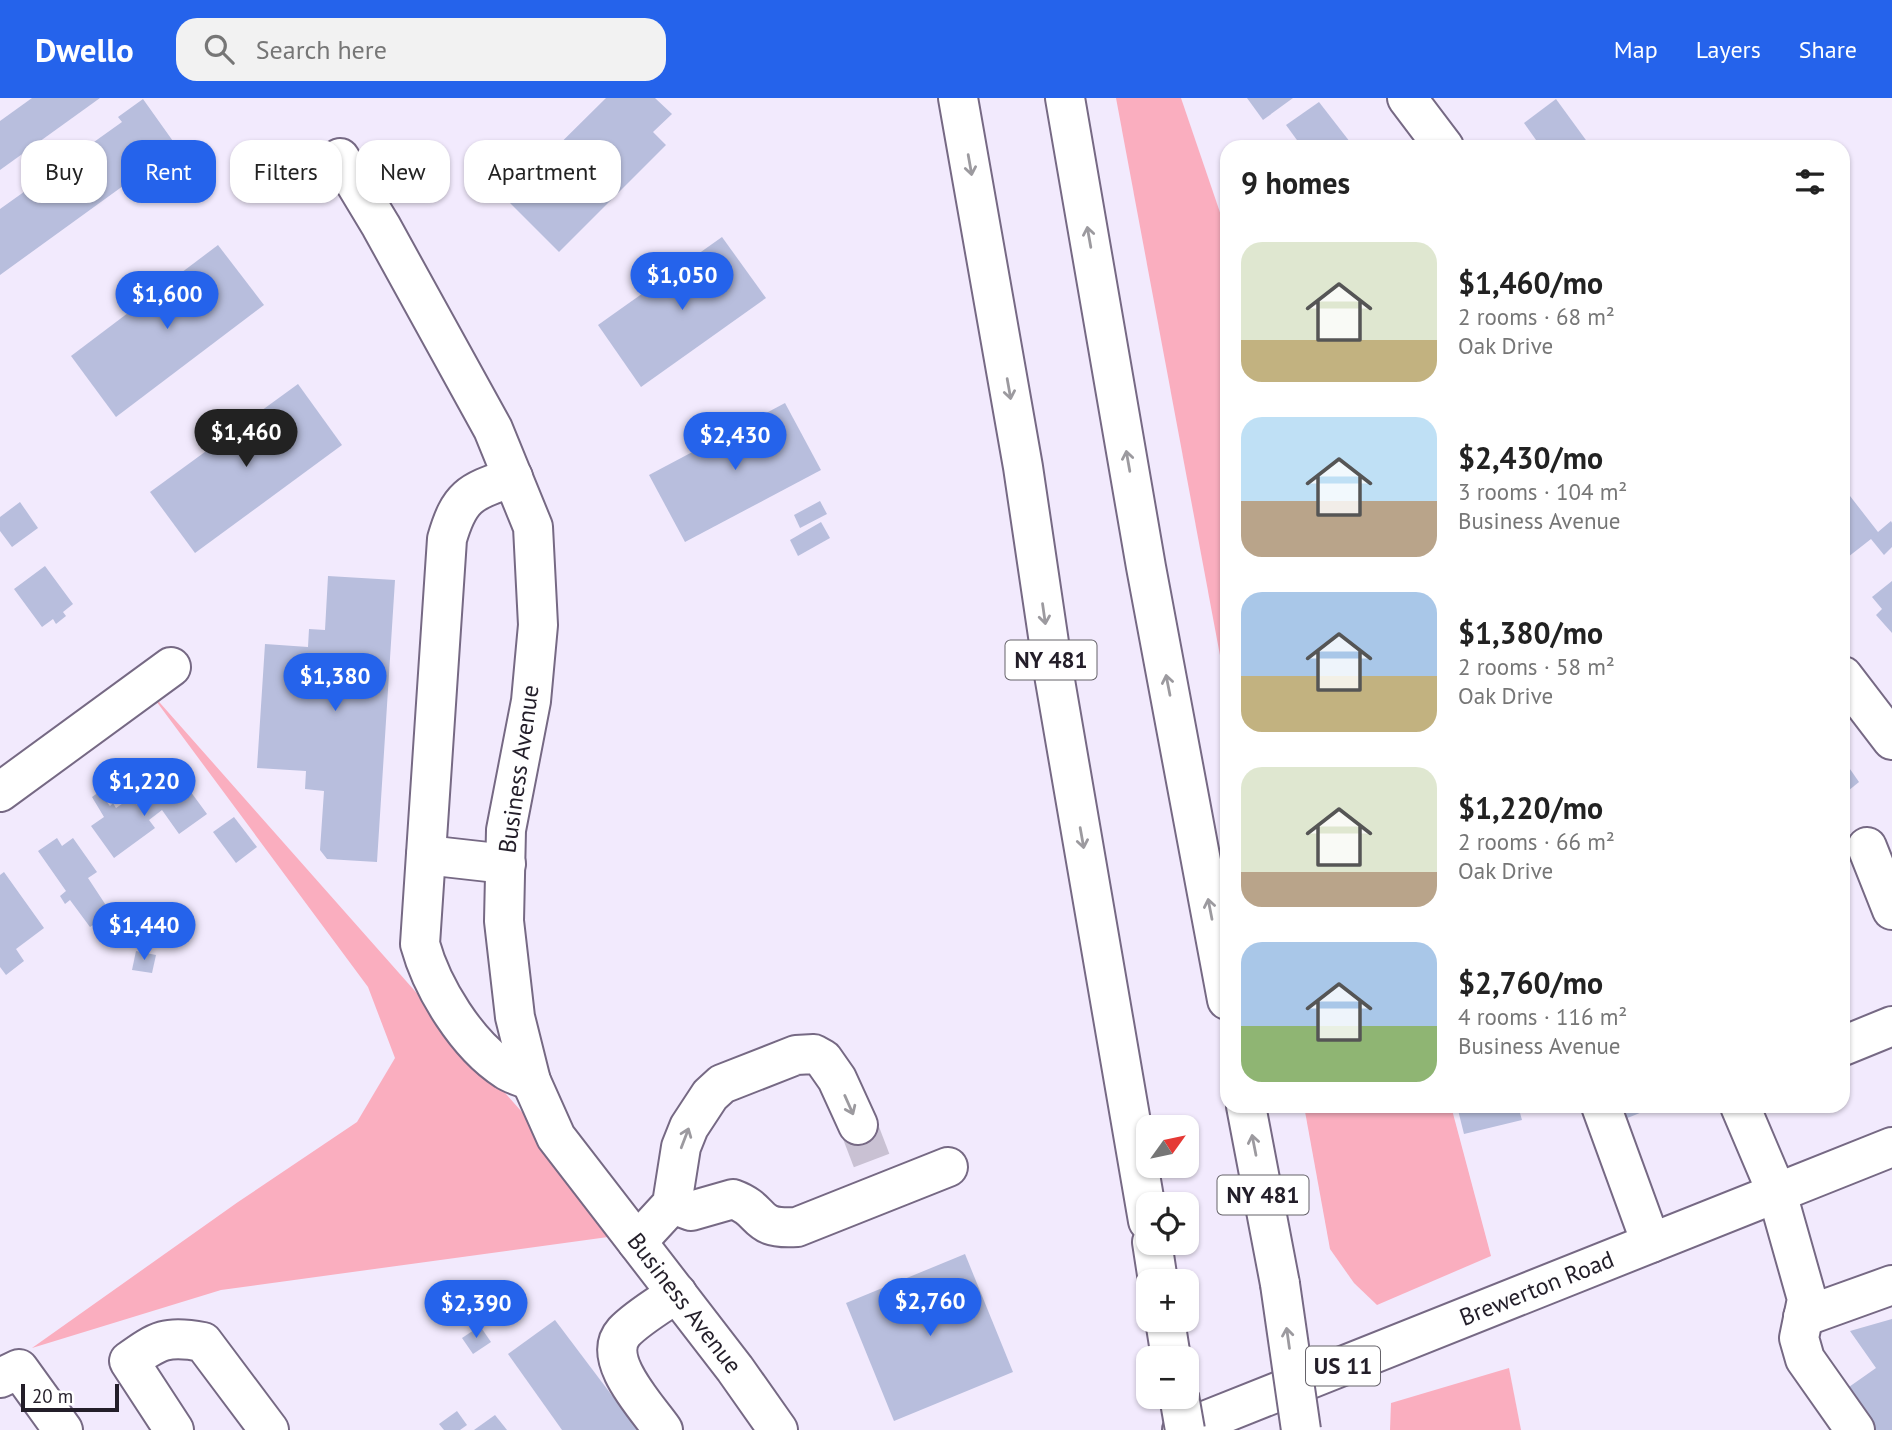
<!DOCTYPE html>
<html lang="en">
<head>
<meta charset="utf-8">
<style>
  body { margin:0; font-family:"PT Sans",sans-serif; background:#f2f2f2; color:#222; height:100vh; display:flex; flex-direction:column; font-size:26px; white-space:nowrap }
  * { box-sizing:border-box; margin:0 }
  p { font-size:23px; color:#767676 }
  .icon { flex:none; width:38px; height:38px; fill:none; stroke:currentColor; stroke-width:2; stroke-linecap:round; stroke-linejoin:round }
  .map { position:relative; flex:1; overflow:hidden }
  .sheet { position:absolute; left:1220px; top:42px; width:630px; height:973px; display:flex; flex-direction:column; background:#fff; border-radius:21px; box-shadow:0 2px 5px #0004 }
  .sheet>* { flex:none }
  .hud { position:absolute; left:21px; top:42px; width:665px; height:63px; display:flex; gap:14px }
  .needle { width:46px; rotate:57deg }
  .fabs { position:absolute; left:1136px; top:1017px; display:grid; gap:14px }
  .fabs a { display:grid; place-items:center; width:63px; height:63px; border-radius:14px; background:#fff; box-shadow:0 2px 5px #0004; font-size:35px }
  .scale { position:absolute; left:21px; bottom:18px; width:98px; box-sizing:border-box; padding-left:7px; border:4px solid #231e29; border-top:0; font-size:19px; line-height:24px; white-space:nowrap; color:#231e29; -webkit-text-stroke:5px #fff; paint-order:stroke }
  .price { position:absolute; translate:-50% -60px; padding:0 16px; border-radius:24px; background:#2563eb; color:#fff; font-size:23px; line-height:46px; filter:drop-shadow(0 2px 4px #0008) }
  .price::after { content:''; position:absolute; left:50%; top:42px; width:21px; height:16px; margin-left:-10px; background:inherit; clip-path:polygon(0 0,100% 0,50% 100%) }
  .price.active { background:#222; color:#fff }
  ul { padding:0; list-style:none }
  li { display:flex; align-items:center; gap:21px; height:175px; padding:0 21px }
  li span { display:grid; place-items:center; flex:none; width:196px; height:140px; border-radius:21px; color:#555 }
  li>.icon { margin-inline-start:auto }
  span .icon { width:84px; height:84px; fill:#fffc; stroke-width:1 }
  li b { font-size:30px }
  h2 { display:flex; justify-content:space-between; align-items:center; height:84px; padding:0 21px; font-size:30px }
  .tag { padding:0 24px; border-radius:21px; background:#fff; box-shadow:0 2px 5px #0004; font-size:24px; line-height:63px }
  .tag.active { background:#2563eb; color:#fff }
  header { display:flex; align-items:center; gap:42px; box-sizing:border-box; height:98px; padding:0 35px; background:#2563eb; color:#fff }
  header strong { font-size:33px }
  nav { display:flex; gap:38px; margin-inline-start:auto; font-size:24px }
  .search { width:490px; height:63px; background:#f2f2f2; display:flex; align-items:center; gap:18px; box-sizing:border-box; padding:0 24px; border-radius:21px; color:#767676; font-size:26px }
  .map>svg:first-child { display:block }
</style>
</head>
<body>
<header>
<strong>Dwello</strong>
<div class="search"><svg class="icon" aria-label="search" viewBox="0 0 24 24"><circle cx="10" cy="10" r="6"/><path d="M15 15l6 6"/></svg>Search here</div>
<nav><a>Map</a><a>Layers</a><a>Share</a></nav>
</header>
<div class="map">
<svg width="1892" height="1332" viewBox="0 0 1892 1332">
  <rect width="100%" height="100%" fill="#f2eafd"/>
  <g fill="#faaebf">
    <path d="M1116 0H1181L1227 135V595Z"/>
    <path d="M145 588 630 1136 221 1192 32 1250 238 1104 357 1024 395 960 368 889Z"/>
    <path d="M1304 1008H1451L1491 1158 1377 1207 1354 1185 1330 1151Z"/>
    <path d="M1509 1270 1521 1332H1390L1391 1305Z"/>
  </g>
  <g fill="#b8bedd">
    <path d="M32 0H100L0 72V23Z"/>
    <path d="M606 0H655L672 16 653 34 666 47 559 154 505 100Z"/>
    <path d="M1247 0H1293L1263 22Z"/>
    <path d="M143 1 180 53 155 71 152 67 0 177V111L122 24 118 19Z"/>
    <path d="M1556 1 1591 49H1541L1524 25Z"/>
    <path d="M1319 4 1350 44 1343 49H1302L1286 27Z"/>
    <path d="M722 139 766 200 641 289 598 227Z"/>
    <path d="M218 147 264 207 116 319 71 258Z"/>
    <path d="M298 286 342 347 195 455 150 394Z"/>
    <path d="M785 305 821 372 685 444 649 377Z"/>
    <path d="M1850 398 1878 434 1891 423 1892 425V449L1884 457 1871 441 1848 459 1843 453V404Z"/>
    <path d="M820 403 827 416 800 430 794 417Z"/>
    <path d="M20 404 38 430 12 449 0 433V419Z"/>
    <path d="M821 424 830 440 798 458 790 442Z"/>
    <path d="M45 468 73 506 63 514 66 518 56 526 53 521 42 529 14 491Z"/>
    <path d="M328 478 395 482 377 764 327 761 320 752 324 693 305 691 306 673 257 670 265 546 308 549 309 531 325 532Z"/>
    <path d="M1892 483V535L1876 517 1882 511 1872 499Z"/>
    <path d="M1843 661 1859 684 1843 697Z"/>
    <path d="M185 686 207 716 179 736 162 712 149 722 155 730 114 760 91 728 104 719 92 699 99 694 110 708 113 705 116 710 132 699 137 707 147 700 149 702 155 698 159 705Z"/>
    <path d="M234 719 257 749 236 765 213 734Z"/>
    <path d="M57 740 62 748 73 740 97 774 88 780 111 815 90 829 70 802 65 806 60 798 66 793 38 753Z"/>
    <path d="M4 774 44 830 16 851 24 863 6 877 0 869V777Z"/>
    <path d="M136 853 156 857 152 875 132 872Z"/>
    <path d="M1457 1008H1518L1522 1022 1464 1036Z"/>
    <path d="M1620 1008H1657L1625 1021Z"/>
    <path d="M965 1156 1013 1274 894 1323 846 1205Z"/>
    <path d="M1892 1221V1332H1865L1839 1296 1876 1270 1850 1233Z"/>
    <path d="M555 1222 638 1332H562L508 1256Z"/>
    <path d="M480 1228 491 1244 473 1256 462 1240Z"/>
    <path d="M457 1313 467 1327 460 1332H444L439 1326Z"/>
    <path d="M495 1317 507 1332H474Z"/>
  </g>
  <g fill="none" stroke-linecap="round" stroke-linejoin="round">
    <path stroke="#c9c1d3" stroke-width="38" stroke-dasharray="38 19" stroke-linecap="butt" d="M858 1027 876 1074"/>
    <g stroke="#766984" stroke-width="42">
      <g id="minor">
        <path d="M1407 0 1444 49"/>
        <path id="s1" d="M340 60 381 128 493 331 533 429 538 527 531 603 506 732 504 823 515 919 531 983 556 1039 735 1271 778 1332"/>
        <path d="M513 379C471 394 460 396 447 441L420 846C432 890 467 947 506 972 513 977 523 979 531 983"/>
        <path d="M1843 578 1892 642"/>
        <path d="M0 694 171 569"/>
        <path d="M1867 749 1892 812"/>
        <path d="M426 757 506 766"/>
        <path d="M1843 948 1892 928"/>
        <path d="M1601 1008 1651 1145"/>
        <path d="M1740 1008 1777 1095 1807 1201 1799 1240 1805 1261 1855 1332"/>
        <path d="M672 1106 691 1113 733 1101C766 1113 752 1132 797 1129L948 1069"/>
        <path d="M637 1144 672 1106 681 1049 689 1029 710 997 722 986 796 957 814 956 823 961 837 981 858 1027"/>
        <path d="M1803 1219 1892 1187"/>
        <path d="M0 1280 19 1271 63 1332"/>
        <path d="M174 1332 129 1263C158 1242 167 1237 203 1244L269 1332"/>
        <path d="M663 1332C647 1309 600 1261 624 1234 637 1220 661 1206 677 1195"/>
      </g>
    </g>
    <g stroke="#766984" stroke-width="42">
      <g id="major">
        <path id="s2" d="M1182 1332 1892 1049"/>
      </g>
    </g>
    <g stroke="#766984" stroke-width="42">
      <g id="highway">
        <path d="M958 0 1023 369 1052 565 1148 1123"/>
        <path d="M1065 0 1146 469 1227 902"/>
        <path d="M1246 1008 1280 1186"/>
        <path d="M1152 1144 1158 1183"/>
        <path d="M1165 1222 1171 1260"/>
      </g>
    </g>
    <use href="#minor" stroke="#fff" stroke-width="38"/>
    <use href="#major" stroke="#fff" stroke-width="38"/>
    <use href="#highway" stroke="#fff" stroke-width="38"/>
    <g stroke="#766984" stroke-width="42" stroke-linecap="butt">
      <g id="highway-bridge">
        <path d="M1280 1186 1301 1332"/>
        <path d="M1179 1298 1185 1332"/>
      </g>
    </g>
    <use href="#highway-bridge" stroke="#fff" stroke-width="38"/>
  </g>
  <defs><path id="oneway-shaft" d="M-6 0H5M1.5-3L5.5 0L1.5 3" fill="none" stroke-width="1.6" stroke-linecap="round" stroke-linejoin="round" transform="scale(1.75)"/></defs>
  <g stroke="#9c9a9f">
    <use href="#oneway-shaft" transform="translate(970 67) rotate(80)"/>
    <use href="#oneway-shaft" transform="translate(1089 139) rotate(-100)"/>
    <use href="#oneway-shaft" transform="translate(1009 291) rotate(80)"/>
    <use href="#oneway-shaft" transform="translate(1128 363) rotate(-100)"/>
    <use href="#oneway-shaft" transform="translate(1044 516) rotate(82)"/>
    <use href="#oneway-shaft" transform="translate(1168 587) rotate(-101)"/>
    <use href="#oneway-shaft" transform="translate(1082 740) rotate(80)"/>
    <use href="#oneway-shaft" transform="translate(1210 811) rotate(-101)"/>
    <use href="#oneway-shaft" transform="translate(849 1007) rotate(66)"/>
    <use href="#oneway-shaft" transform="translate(685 1040) rotate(-69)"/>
    <use href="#oneway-shaft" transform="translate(1254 1047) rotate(-101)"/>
    <use href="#oneway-shaft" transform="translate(1288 1240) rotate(-98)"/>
  </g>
  <g text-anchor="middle" stroke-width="6" stroke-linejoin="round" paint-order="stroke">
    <g fill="#fff" stroke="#656269" stroke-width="2">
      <rect x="1005.5" y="542.5" width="91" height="39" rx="5"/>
      <rect x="1217.5" y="1077.5" width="91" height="39" rx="5"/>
      <rect x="1306" y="1248.5" width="74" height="39" rx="5"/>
    </g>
    <g font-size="23" font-weight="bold" fill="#231e29">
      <text x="1051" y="570">NY 481</text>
      <text x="1263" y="1105">NY 481</text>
      <text x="1343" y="1276">US 11</text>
    </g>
    <g font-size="24" fill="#231e29" stroke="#fff">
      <text transform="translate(519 671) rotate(-82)" y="8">Business Avenue</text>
      <text dy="8" stroke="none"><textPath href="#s2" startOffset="382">Brewerton Road</textPath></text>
      <text dy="8" stroke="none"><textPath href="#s1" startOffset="1248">Business Avenue</textPath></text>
    </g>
  </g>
</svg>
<div class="fabs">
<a><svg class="needle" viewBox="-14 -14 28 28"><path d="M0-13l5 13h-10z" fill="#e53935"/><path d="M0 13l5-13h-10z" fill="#767676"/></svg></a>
<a><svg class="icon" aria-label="locate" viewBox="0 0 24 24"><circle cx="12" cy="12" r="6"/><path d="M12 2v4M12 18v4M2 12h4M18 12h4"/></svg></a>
<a>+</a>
<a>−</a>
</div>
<div class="scale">20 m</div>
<b class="price" style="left:682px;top:214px">$1,050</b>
<b class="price" style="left:167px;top:233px">$1,600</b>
<b class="price active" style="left:246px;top:371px">$1,460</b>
<b class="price" style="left:735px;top:374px">$2,430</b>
<b class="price" style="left:335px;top:615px">$1,380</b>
<b class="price" style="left:144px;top:720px">$1,220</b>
<b class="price" style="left:144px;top:864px">$1,440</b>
<b class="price" style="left:930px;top:1240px">$2,760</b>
<b class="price" style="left:476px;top:1242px">$2,390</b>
<div class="hud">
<a class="tag">Buy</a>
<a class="tag active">Rent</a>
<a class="tag">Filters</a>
<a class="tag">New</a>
<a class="tag">Apartment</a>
</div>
<section class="sheet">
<h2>9 homes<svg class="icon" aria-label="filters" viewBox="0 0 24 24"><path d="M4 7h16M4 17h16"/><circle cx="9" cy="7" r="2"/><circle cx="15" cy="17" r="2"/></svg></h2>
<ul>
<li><span style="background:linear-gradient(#dfe7d0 70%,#c2b280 0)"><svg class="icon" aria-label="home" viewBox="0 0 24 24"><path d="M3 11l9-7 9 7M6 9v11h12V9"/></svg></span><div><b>$1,460/mo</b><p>2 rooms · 68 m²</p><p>Oak Drive</p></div></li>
<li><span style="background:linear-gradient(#bfe0f5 60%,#b9a48a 0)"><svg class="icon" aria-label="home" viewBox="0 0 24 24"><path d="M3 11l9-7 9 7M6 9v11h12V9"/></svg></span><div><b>$2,430/mo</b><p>3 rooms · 104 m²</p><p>Business Avenue</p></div></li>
<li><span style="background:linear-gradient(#a9c7e8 60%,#c2b280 0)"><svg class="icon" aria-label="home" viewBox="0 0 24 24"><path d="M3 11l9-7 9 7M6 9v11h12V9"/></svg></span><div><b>$1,380/mo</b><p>2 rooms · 58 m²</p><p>Oak Drive</p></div></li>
<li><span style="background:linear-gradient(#dfe7d0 75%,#b9a48a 0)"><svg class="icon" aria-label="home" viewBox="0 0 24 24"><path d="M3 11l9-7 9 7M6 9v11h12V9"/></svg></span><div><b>$1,220/mo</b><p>2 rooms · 66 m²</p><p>Oak Drive</p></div></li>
<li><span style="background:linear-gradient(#a9c7e8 60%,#8fb573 0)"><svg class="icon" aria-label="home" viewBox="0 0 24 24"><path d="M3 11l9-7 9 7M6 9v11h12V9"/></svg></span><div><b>$2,760/mo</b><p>4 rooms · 116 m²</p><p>Business Avenue</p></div></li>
</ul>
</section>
</div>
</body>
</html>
